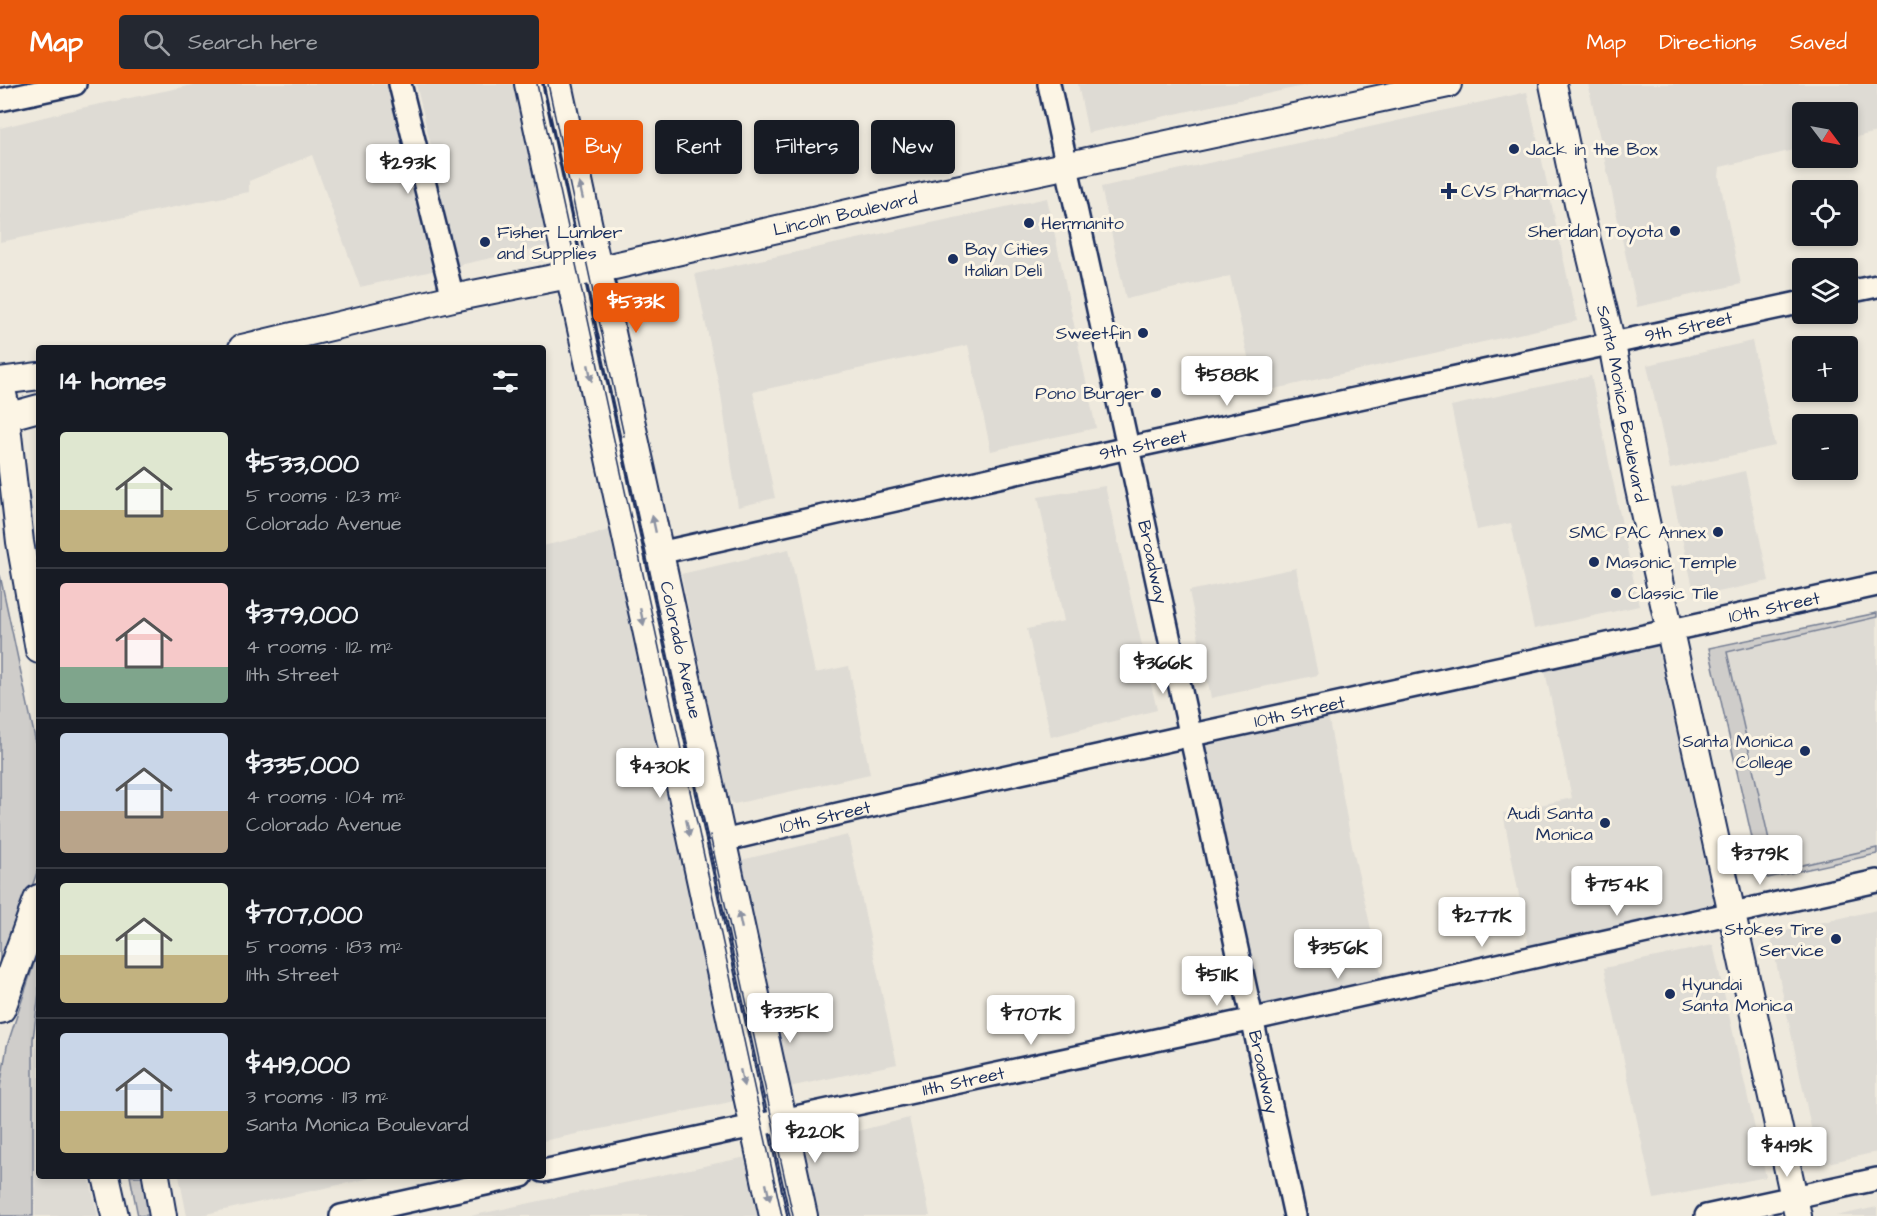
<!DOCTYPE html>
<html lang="en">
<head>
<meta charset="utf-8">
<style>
  body { margin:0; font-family:"Architects Daughter",sans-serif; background:#242831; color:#f1f3f6; height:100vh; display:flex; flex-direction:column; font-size:22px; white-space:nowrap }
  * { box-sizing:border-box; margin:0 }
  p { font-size:20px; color:#9ea1a6 }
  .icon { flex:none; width:33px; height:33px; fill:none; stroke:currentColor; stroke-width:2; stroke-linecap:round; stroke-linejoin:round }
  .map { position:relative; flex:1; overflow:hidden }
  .side { position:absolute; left:36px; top:261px; width:510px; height:834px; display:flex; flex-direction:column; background:#171b24; border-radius:6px; box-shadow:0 3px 9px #0003 }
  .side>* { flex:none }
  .banner { position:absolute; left:564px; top:36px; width:570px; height:54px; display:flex; gap:12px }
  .needle { width:39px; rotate:122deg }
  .tools { position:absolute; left:1792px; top:18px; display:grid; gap:12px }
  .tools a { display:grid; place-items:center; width:66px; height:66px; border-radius:6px; background:#171b24; box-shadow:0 3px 9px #0003; font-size:30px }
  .price { position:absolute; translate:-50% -51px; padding:0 14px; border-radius:6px; background:#fff; color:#222; font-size:20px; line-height:39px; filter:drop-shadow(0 2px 3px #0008) }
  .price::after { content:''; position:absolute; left:50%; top:36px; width:18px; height:14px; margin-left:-9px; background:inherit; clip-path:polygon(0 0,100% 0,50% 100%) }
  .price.active { background:#ea580c; color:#fff }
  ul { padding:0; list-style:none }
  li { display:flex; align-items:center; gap:18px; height:150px; padding:0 24px }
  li+li { border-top:2px solid #363941 }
  li span { display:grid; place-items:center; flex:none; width:168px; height:120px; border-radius:6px; color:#555 }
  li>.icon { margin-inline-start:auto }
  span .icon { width:72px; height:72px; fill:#fffc; stroke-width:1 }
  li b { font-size:26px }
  h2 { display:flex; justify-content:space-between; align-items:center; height:72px; padding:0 24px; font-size:26px }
  .pill { padding:0 21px; border-radius:6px; background:#171b24; box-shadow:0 3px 9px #0003; font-size:21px; line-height:54px }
  .pill.active { background:#ea580c; color:#fff }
  header { display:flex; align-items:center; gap:36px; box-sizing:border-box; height:84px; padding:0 30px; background:#ea580c; color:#fff }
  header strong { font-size:28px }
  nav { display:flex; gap:33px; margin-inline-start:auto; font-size:21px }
  .search { width:420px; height:54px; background:#242831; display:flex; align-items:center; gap:15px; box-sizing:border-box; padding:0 21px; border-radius:6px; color:#9ea1a6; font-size:22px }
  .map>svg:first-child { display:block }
</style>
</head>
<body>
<header>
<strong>Map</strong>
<div class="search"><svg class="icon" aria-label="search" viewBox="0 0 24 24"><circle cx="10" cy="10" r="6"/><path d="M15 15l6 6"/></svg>Search here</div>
<nav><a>Map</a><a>Directions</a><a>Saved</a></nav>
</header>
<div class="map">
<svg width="1877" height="1132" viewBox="0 0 1877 1132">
  <rect width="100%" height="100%" fill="#eee9dd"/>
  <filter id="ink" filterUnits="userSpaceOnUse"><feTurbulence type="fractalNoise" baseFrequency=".0167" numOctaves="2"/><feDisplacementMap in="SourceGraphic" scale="12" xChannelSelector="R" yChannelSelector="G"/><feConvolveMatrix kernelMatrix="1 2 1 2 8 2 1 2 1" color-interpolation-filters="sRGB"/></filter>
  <g filter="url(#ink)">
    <g fill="#dedbd4">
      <path d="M198 0H390L417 100 439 95 416 0H515L550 161 360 203 312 71 249 97V108L0 158V44L81 24Z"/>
      <path d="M534 0H552L774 1022 756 1026Z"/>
      <path d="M1078 0H1312L1088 49Z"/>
      <path d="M1588 0H1877V48L1848 55V28H1803V64L1720 83 1719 93 1741 200 1637 223Z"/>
      <path d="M1527 8 1577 237 1256 309 1230 192 1126 215 1101 103Z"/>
      <path d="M1047 114 1096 344 991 367 968 261 753 308 775 414 738 423 721 311 695 190Z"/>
      <path d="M1752 257 1775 362 1670 385 1647 281Z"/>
      <path d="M1591 292 1639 522 1534 545 1511 439 1477 446 1451 322Z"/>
      <path d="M1745 387 1769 497 1695 513 1671 404Z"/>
      <path d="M1105 402 1157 626 1051 653 1027 545 1064 537 1038 413Z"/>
      <path d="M610 446 735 1017 543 1057V462Z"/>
      <path d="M789 465 815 589 849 582 870 690 734 720 728 714 681 490Z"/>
      <path d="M1296 484 1318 591 1211 614 1189 507Z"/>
      <path d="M1877 529V770L1768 794 1760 789 1709 564Z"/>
      <path d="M1670 546 1732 828 1531 873 1503 729 1572 714 1542 573Z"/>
      <path d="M1326 620 1352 762 1385 906 1254 935 1191 652Z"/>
      <path d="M848 751 897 980 789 1003 741 776Z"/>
      <path d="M1877 826V1068L1819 1081 1770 850Z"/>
      <path d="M1713 861 1766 1093 1654 1115 1604 884Z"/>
      <path d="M39 917V1092H89L98 1132H35L33 999Z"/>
      <path d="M909 1034 930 1132H818L802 1061Z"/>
      <path d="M746 1073 758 1132H470Z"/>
      <path d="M179 1092H380L197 1132H187Z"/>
      <path d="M1877 1123V1132H1836Z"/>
    </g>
    <g fill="#cfcdca" stroke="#757e94" stroke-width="1.5">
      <path d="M0 491 39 673V783L0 891Z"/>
      <path d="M1877 529V533L1727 568 1776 787 1877 764V770L1768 794 1760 789 1709 564Z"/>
      <path d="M39 864V909L33 955V1132H0V1003L7 962Z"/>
      <path d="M130 1092H145L151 1131 138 1132Z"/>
    </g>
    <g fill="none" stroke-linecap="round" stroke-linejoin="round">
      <g stroke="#1b2f5e" stroke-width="26">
        <g id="minor">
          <path d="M400 0 453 214"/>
          <path id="s1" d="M1049 0 1295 1132"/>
          <path d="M0 16 75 0"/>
          <path d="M1848 208 1877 202"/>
          <path id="s2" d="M659 469 1128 364 1803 218"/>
          <path id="s3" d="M723 757C879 719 1036 686 1192 651 1420 601 1648 550 1877 501"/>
          <path id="s4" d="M543 1087 1254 935 1877 797"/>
          <path d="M341 1132 522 1092"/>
          <path d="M1706 1132 1877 1095"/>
        </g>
      </g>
      <g stroke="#1b2f5e" stroke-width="30">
        <g id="major">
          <path d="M528 0 773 1132"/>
          <path id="s5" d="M558 0 804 1132"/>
          <path id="s6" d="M1553 0 1578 120 1612 260 1638 401 1798 1132"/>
          <path id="s7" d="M242 264 453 214 614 182 919 113 1448 0"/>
          <path d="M0 297 39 292"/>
          <path d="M39 324 6 333 20 458 39 566"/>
          <path d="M106 1092 115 1132"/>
          <path d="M156 1092 163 1132"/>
        </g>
      </g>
      <g stroke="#1b2f5e" stroke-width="34">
        <g id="highway">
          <path d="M0 306 6 333 0 334"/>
          <path d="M0 924 39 816"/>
        </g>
      </g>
      <use href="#minor" stroke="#fcf5e5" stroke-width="21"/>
      <use href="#major" stroke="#fcf5e5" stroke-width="26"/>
      <use href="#highway" stroke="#fcf5e5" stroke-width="30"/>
      <g stroke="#1b2f5e" stroke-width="1.5">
        <path d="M537 0 782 1132"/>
        <path d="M548 0 624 352"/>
        <path d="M710 751 793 1132"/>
      </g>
    </g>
    <defs><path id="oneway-solid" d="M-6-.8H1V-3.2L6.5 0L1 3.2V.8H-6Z" transform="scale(1.5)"/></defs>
    <g fill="#8c92a2">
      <use href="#oneway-solid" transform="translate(581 107) rotate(-103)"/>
      <use href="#oneway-solid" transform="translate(590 289) rotate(78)"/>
      <use href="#oneway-solid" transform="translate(654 440) rotate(-102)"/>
      <use href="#oneway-solid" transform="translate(642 533) rotate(78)"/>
      <use href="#oneway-solid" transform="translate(688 744) rotate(78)"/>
      <use href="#oneway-solid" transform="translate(740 836) rotate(-102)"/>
      <use href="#oneway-solid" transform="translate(742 994) rotate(78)"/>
      <use href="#oneway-solid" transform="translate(768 1108) rotate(77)"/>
    </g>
  </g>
  <g fill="#1b2f5e" stroke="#fcf5e5" stroke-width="2">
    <circle cx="1514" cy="65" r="6"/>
    <path d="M1446 98h6v6h6v6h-6v6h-6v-6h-6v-6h6z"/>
    <circle cx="1029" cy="139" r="6"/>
    <circle cx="1675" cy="147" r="6"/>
    <circle cx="485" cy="158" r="6"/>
    <circle cx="953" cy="175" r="6"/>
    <circle cx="1143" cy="249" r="6"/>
    <circle cx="1156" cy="309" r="6"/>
    <circle cx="1718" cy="448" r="6"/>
    <circle cx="1594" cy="478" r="6"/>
    <circle cx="1616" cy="509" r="6"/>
    <circle cx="1805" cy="667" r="6"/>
    <circle cx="1605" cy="739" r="6"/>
    <circle cx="1836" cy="855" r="6"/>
    <circle cx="1670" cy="910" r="6"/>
  </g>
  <g text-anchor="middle" stroke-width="6" stroke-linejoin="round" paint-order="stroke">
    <g font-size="18" fill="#1b2f5e" stroke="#fcf5e5" text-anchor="start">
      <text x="1526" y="71">Jack in the Box</text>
      <text x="1461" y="113">CVS Pharmacy</text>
      <text x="1041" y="145">Hermanito</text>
      <text x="1663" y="153" text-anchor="end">Sheridan Toyota</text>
      <text x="497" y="154">Fisher Lumber<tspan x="497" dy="21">and Supplies</tspan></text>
      <text x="965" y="171">Bay Cities<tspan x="965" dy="21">Italian Deli</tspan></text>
      <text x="1131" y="255" text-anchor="end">Sweetfin</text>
      <text x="1144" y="315" text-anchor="end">Pono Burger</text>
      <text x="1706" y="454" text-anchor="end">SMC PAC Annex</text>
      <text x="1606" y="484">Masonic Temple</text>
      <text x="1628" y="515">Classic Tile</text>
      <text x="1793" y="663" text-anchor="end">Santa Monica<tspan x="1793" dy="21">College</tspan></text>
      <text x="1593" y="735" text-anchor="end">Audi Santa<tspan x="1593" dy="21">Monica</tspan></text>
      <text x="1824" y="851" text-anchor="end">Stokes Tire<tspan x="1824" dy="21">Service</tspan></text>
      <text x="1682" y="906">Hyundai<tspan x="1682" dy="21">Santa Monica</tspan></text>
    </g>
    <g font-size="18" fill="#1b2f5e" stroke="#fcf5e5">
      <text dy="6" stroke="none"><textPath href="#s7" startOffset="618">Lincoln Boulevard</textPath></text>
      <text dy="6" stroke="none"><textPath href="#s2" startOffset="1054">9th Street</textPath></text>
      <text dy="6" stroke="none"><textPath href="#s6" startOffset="327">Santa Monica Boulevard</textPath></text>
      <text dy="6" stroke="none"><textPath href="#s2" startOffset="496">9th Street</textPath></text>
      <text dy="6" stroke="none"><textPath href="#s1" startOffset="489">Broadway</textPath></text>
      <text dy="6" stroke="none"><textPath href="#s3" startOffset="1077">10th Street</textPath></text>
      <text dy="6" stroke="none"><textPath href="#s5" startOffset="579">Colorado Avenue</textPath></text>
      <text dy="6" stroke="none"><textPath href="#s3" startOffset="591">10th Street</textPath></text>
      <text dy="6" stroke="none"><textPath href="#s3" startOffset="105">10th Street</textPath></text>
      <text dy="6" stroke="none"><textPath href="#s1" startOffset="1011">Broadway</textPath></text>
      <text dy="6" stroke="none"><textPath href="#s4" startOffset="430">11th Street</textPath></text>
    </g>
  </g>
</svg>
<div class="tools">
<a><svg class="needle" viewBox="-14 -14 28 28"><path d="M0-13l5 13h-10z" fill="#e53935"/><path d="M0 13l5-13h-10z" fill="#9ea1a6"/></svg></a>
<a><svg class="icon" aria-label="locate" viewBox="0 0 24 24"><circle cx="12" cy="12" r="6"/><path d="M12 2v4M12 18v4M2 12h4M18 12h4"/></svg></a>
<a><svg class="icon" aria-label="layers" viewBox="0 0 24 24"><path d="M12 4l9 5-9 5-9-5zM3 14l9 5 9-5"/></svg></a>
<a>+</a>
<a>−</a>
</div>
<b class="price" style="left:408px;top:111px">$293K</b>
<b class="price active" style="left:636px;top:250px">$533K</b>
<b class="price" style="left:1227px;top:323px">$588K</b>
<b class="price" style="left:1163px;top:611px">$366K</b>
<b class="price" style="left:660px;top:715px">$430K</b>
<b class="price" style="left:1760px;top:802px">$379K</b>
<b class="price" style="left:1617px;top:833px">$754K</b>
<b class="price" style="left:1482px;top:864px">$277K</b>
<b class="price" style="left:1338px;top:896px">$356K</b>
<b class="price" style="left:1217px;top:923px">$511K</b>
<b class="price" style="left:790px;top:960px">$335K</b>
<b class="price" style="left:1031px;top:962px">$707K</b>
<b class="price" style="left:815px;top:1080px">$220K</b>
<b class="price" style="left:1787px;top:1094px">$419K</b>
<div class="banner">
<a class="pill active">Buy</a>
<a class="pill">Rent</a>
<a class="pill">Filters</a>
<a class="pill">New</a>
</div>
<section class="side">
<h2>14 homes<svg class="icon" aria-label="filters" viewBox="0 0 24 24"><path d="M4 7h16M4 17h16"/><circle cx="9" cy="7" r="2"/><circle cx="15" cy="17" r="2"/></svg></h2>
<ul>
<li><span style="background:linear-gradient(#dfe7d0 65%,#c2b280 0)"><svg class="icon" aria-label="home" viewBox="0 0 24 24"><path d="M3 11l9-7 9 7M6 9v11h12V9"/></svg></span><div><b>$533,000</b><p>5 rooms · 123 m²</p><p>Colorado Avenue</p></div></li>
<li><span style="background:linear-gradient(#f6c9c9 70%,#7fa58c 0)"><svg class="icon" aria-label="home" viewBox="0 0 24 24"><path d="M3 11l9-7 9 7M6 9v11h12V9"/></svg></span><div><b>$379,000</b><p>4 rooms · 112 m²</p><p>11th Street</p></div></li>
<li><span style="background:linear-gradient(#c9d6e8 65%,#b9a48a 0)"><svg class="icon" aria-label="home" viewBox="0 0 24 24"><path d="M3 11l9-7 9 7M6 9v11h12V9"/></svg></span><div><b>$335,000</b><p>4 rooms · 104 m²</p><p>Colorado Avenue</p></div></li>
<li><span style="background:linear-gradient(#dfe7d0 60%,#c2b280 0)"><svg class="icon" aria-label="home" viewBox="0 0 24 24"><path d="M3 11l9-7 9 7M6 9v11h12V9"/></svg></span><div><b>$707,000</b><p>5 rooms · 183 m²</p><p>11th Street</p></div></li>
<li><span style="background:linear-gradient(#c9d6e8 65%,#c2b280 0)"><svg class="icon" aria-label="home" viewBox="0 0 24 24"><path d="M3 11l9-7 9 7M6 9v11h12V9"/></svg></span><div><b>$419,000</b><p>3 rooms · 113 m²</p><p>Santa Monica Boulevard</p></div></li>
</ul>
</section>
</div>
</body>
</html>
